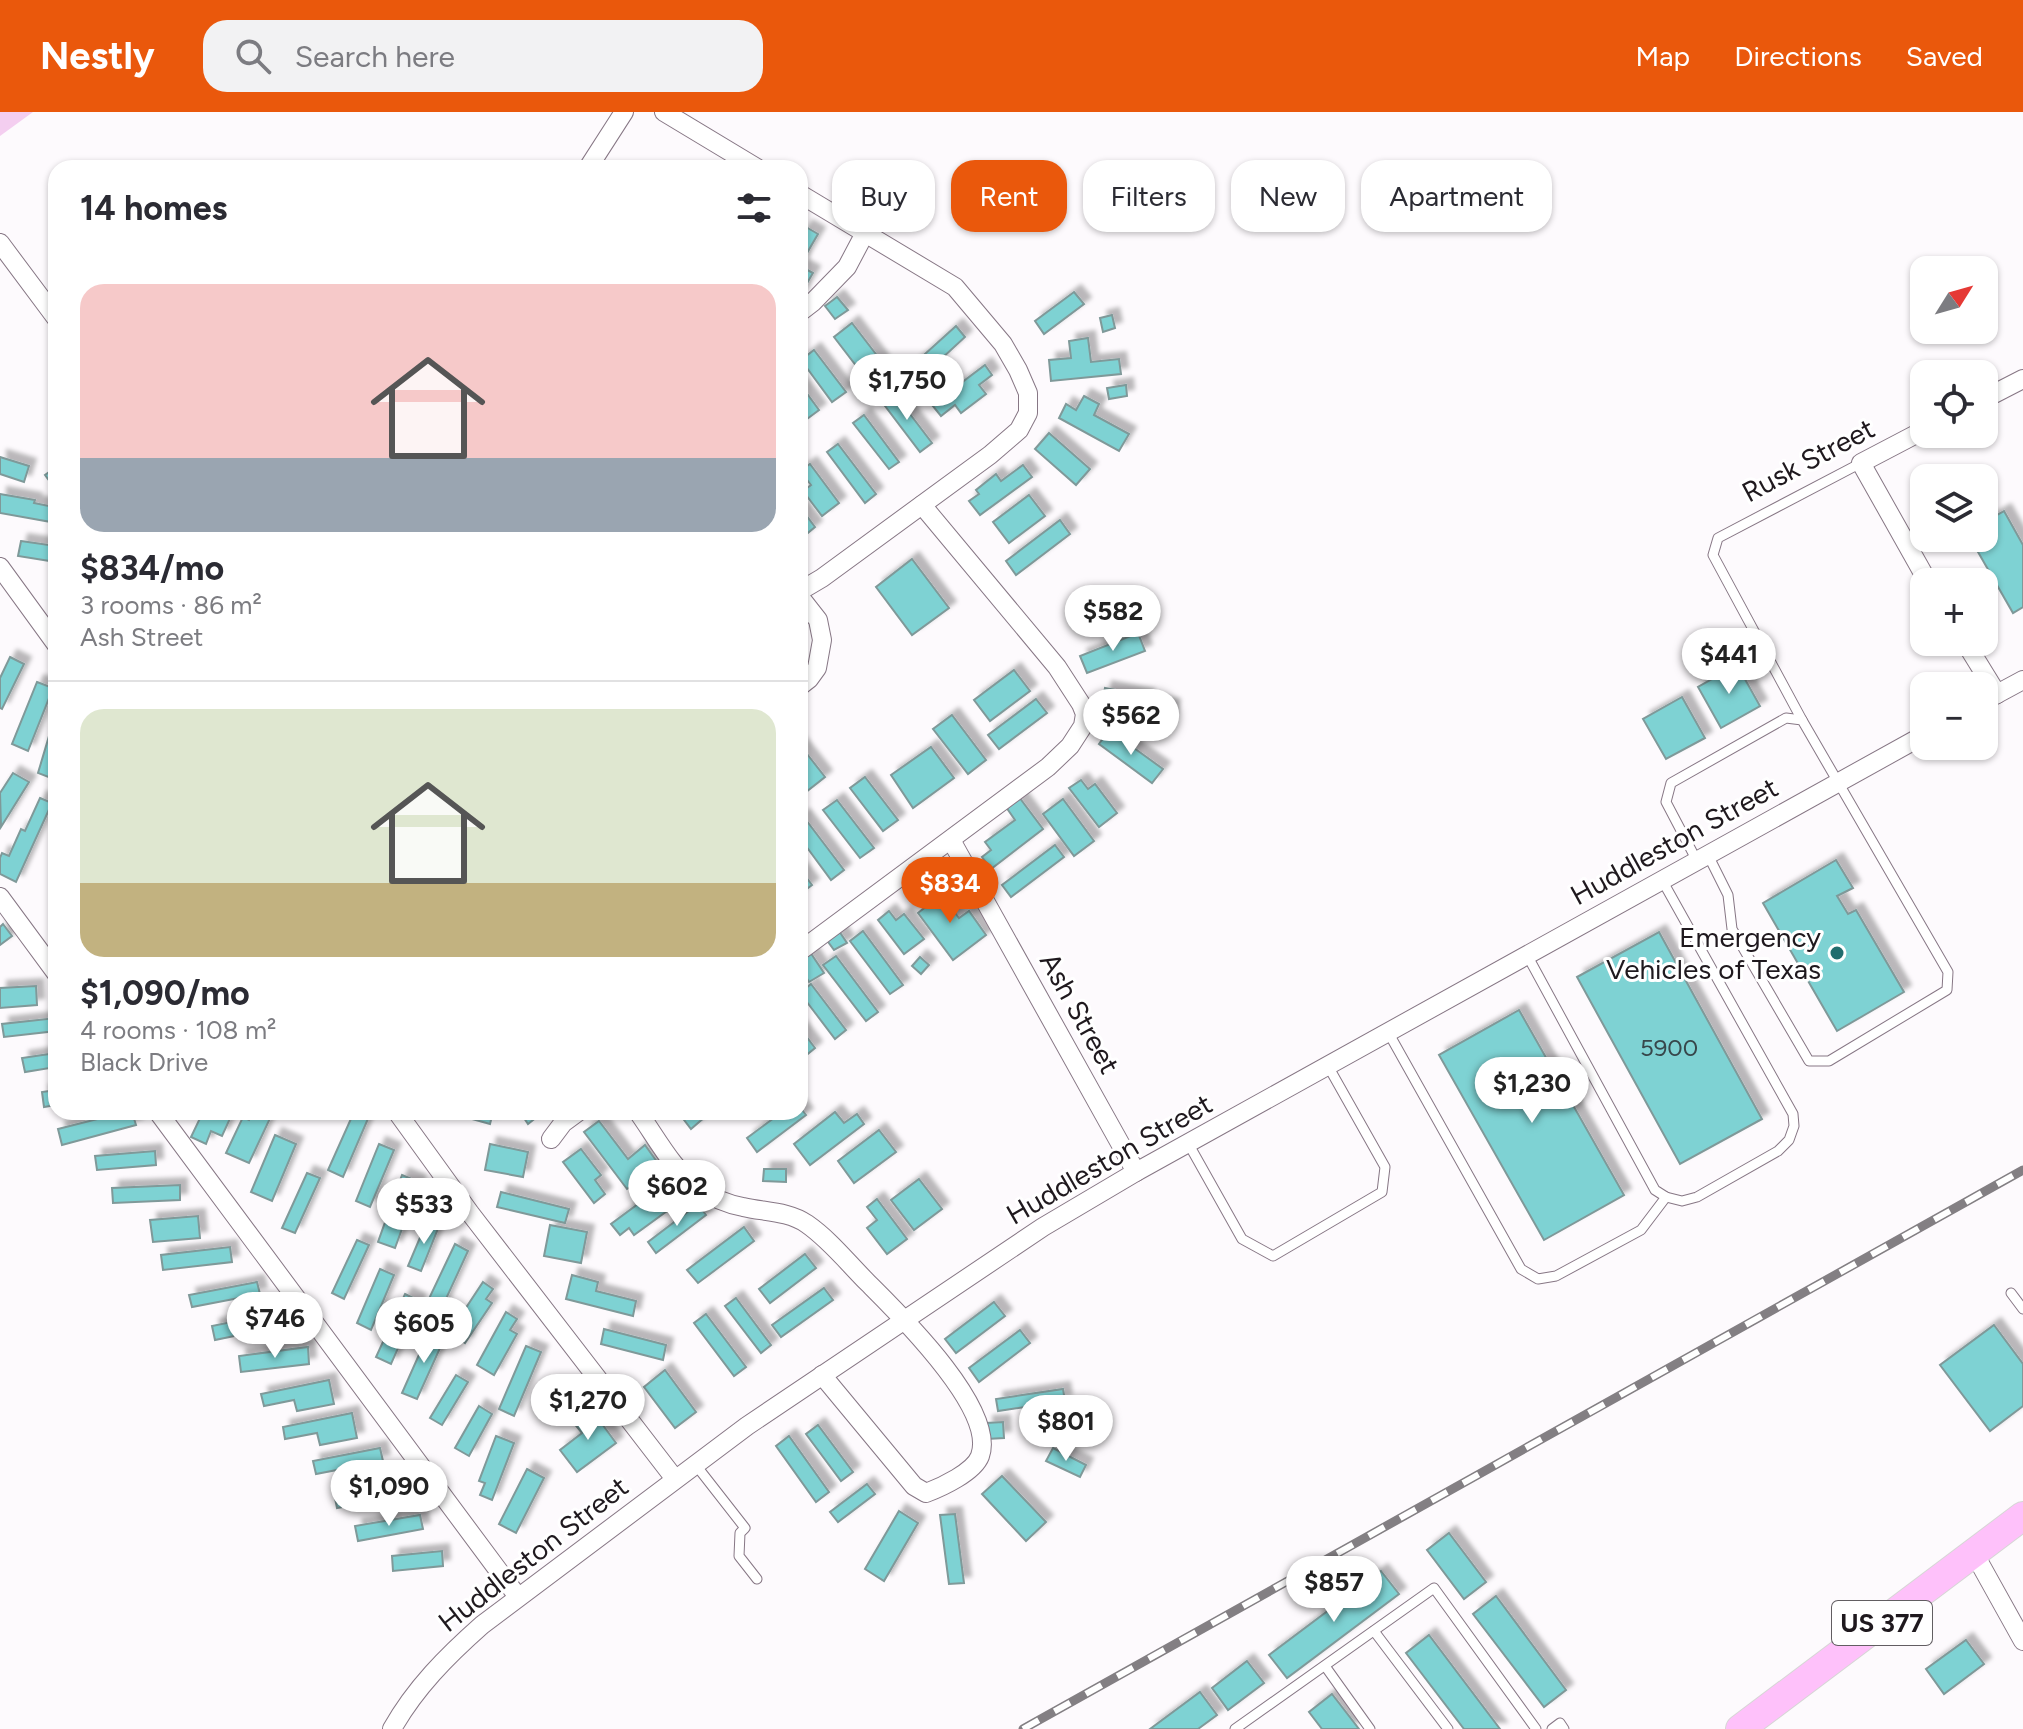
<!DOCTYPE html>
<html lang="en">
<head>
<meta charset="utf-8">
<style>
  body { margin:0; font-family:Figtree,sans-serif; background:#f2f2f3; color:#2b2b33; height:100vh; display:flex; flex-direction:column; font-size:30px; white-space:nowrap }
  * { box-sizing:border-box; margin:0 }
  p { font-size:26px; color:#7c7c81 }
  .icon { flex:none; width:44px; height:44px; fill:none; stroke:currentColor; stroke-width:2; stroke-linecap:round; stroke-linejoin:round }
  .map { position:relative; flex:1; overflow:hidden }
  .side { position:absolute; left:48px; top:48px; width:760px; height:960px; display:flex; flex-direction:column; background:#fff; border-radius:24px; box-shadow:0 2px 6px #0004 }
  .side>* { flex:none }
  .banner { position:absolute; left:832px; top:48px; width:760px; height:72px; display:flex; gap:16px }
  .needle { width:52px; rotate:53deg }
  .fabs { position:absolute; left:1910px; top:144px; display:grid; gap:16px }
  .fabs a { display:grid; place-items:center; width:88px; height:88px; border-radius:16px; background:#fff; box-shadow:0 2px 6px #0004; font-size:40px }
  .price { position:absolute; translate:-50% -68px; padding:0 18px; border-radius:28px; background:#fff; color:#222; font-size:26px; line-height:52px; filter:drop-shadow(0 2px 4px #0008) }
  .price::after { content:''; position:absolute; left:50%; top:48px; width:24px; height:18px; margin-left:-12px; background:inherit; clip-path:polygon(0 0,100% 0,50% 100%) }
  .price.current { background:#ea580c; color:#fff }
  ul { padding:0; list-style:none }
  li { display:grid; align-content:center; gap:16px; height:424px; padding:0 32px }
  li+li { border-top:2px solid #e1e1e2 }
  li span { display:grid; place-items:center; height:248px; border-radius:24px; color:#555 }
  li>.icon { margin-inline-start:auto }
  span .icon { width:144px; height:144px; fill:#fffc; stroke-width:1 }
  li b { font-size:34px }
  h2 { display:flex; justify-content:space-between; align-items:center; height:96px; padding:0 32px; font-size:34px }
  .tag { padding:0 28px; border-radius:24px; background:#fff; box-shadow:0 2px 6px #0004; font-size:28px; line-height:72px }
  .tag.current { background:#ea580c; color:#fff }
  header { display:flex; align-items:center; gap:48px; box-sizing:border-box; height:112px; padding:0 40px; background:#ea580c; color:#fff }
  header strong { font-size:38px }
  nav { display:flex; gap:44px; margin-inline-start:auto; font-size:28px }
  .search { width:560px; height:72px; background:#f2f2f3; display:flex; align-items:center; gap:20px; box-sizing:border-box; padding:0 28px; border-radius:24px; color:#7c7c81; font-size:30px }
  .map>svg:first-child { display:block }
</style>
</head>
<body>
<header>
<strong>Nestly</strong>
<div class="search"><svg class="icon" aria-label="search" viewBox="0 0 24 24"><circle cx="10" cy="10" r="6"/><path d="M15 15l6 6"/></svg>Search here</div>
<nav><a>Map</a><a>Directions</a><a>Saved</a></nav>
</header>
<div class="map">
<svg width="2023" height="1617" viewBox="0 0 2023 1617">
  <defs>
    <filter id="shadow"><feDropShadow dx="7" dy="-7" stdDeviation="2" flood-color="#0004"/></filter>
  </defs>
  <rect width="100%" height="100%" fill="#fdfafd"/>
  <path fill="#f4cef0" d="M0 0H33L0 24Z"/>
  <g fill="#7ed2d3" stroke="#7f9999" stroke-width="2" filter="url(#shadow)">
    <path d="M806 115 818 122 800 153V125Z"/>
    <path d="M800 154 813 161 800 183Z"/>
    <path d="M1074 180 1084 192 1044 222 1035 209Z"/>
    <path d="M837 185 848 198 835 207 825 194Z"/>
    <path d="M1112 203 1115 216 1103 220 1100 206Z"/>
    <path d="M852 211 882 250 864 264 834 225Z"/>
    <path d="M956 214 965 225 915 271 905 260Z"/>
    <path d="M1088 226 1091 250 1119 247 1121 262 1051 269 1049 248 1071 246 1069 229Z"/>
    <path d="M814 238 846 280 832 290 801 248Z"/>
    <path d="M985 253 992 263 979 273 986 282 961 301 955 293 941 304 932 293Z"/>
    <path d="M800 272 819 298 803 310 800 307Z"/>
    <path d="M1126 273 1127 284 1109 287 1107 276Z"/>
    <path d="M894 281 932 331 920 340 882 290Z"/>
    <path d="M1084 284 1099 292 1094 303 1129 322 1119 339 1059 306 1066 292 1076 298Z"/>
    <path d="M864 303 899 350 889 357 853 311Z"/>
    <path d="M1049 321 1090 357 1076 373 1035 337Z"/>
    <path d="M838 332 876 382 865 391 827 340Z"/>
    <path d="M0 345 29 354 24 370 0 362Z"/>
    <path d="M810 352 839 391 822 404 803 379 811 373 800 359Z"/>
    <path d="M1023 353 1032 365 980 403 969 389 979 382 976 378 996 362 1001 369Z"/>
    <path d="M56 355V378L45 363Z"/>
    <path d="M0 382 35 388 34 391 54 395 51 410 0 401Z"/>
    <path d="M1029 383 1045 404 1009 431 993 410Z"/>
    <path d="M800 395 815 415 803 425 800 421Z"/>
    <path d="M2004 399 2023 433V495L2013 501 1970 426H1984V410Z"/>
    <path d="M1060 408 1070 422 1016 463 1006 449Z"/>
    <path d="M21 429 56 434V450L18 444Z"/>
    <path d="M912 447 949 496 912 523 876 475Z"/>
    <path d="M1138 521 1145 539 1087 561 1080 544Z"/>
    <path d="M10 545 24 552 2 597 0 596V566Z"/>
    <path d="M1737 553 1760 594 1721 616 1698 575Z"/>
    <path d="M1014 558 1030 579 990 609 974 588Z"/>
    <path d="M37 570 53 576 28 639 12 632Z"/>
    <path d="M1105 576 1147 584 1146 589 1173 594 1170 609 1101 597Z"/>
    <path d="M1682 585 1705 626 1666 647 1643 607Z"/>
    <path d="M1036 587 1047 601 999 637 988 623Z"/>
    <path d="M952 603 986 648 968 662 933 617Z"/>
    <path d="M52 614 56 615V649L51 666 38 661Z"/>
    <path d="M1109 618 1163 657 1152 671 1099 632Z"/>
    <path d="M800 633 825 665 806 680 800 672Z"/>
    <path d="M931 635 954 666 913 696 891 663Z"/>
    <path d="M13 661 29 670 1 715 0 681Z"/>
    <path d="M865 665 898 708 883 719 850 676Z"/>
    <path d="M1081 668 1088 677 1095 672 1117 701 1099 715 1069 676Z"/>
    <path d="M1019 685 1043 717 991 757 982 745 991 738 985 730 1015 708 1006 695Z"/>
    <path d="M40 686 52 691 16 770 0 762V746L2 741 9 744 21 717 25 719Z"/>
    <path d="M1063 687 1094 729 1074 744 1043 702Z"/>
    <path d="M837 688 874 736 860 746 823 698Z"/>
    <path d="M803 704 844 758 831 768 800 726V706Z"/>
    <path d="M1055 733 1064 745 1011 785 1002 773Z"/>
    <path d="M1836 748 1853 776 1837 784 1848 802 1856 798 1904 880 1837 919 1763 791Z"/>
    <path d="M800 757 812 773 800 782Z"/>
    <path d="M936 775 959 806 969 799 986 823 953 848 918 801 928 793 922 785Z"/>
    <path d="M889 799 896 808 904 802 924 827 904 842 878 808Z"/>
    <path d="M3 812 12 824 0 833V815Z"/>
    <path d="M839 819 847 831 834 838 826 827Z"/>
    <path d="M863 819 903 873 890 882 850 829Z"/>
    <path d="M1659 820 1762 1007 1680 1052 1577 865Z"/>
    <path d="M810 840 824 861 809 870 800 855V846Z"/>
    <path d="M836 844 878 900 866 909 823 853Z"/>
    <path d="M920 845 929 853 921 862 912 854Z"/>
    <path d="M811 872 846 918 835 927 800 881Z"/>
    <path d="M36 874 37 893 0 896V876Z"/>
    <path d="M1519 898 1624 1083 1544 1128 1439 943Z"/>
    <path d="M56 906V919L4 925 2 912Z"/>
    <path d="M800 916 815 936 804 945 800 940Z"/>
    <path d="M56 941V955L25 960 22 946Z"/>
    <path d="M56 978V993L44 995 42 980Z"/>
    <path d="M800 995 806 1003 757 1040 747 1026 782 1000H800Z"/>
    <path d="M125 1000H132L136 1013 62 1033 58 1017Z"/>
    <path d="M203 1000H233L222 1024 211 1019 206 1032 191 1025Z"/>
    <path d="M253 1000H273L249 1051 226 1041 243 1005 249 1008Z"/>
    <path d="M354 1000H365L370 1002 343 1065 328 1058Z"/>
    <path d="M447 1000H493L490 1012Z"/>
    <path d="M520 1000H535L538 1004 528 1012Z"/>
    <path d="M678 1000H703L706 1004 691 1017Z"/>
    <path d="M835 1000 844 1011 857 1002 864 1012 810 1053 794 1032Z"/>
    <path d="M599 1009 628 1047 645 1033 660 1054 627 1077 584 1020Z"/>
    <path d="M879 1018 896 1040 854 1071 838 1049Z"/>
    <path d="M275 1023 296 1032 272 1089 251 1080Z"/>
    <path d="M379 1032 394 1038 370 1095 356 1089Z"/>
    <path d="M490 1032 528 1040 523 1065 485 1058Z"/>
    <path d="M581 1037 601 1063 595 1068 605 1082 594 1091 563 1050Z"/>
    <path d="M155 1039 156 1053 97 1058 95 1044Z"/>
    <path d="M764 1057H786V1070L763 1069Z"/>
    <path d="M307 1061 320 1066 295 1121 282 1116Z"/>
    <path d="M402 1063 419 1070 395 1136 378 1130Z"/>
    <path d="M919 1067 942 1097 914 1118 891 1088Z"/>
    <path d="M180 1073V1088L113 1091 112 1076Z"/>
    <path d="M501 1080 569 1097 565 1111 497 1095Z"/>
    <path d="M653 1081 667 1099 634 1123 629 1116 620 1123 611 1112Z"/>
    <path d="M877 1087 907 1127 887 1142 867 1116 877 1108 867 1095Z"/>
    <path d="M698 1092 706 1103 656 1141 648 1130Z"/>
    <path d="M198 1104 200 1126 153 1130 150 1108Z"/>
    <path d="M427 1109 439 1114 421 1159 408 1154Z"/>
    <path d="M550 1113 587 1120 581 1151 544 1144Z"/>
    <path d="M744 1115 754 1129 698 1171 687 1158Z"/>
    <path d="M357 1128 369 1133 344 1187 332 1181Z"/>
    <path d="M455 1132 468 1139 439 1202 425 1195Z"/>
    <path d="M230 1135 232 1150 163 1158 161 1143Z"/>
    <path d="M805 1142 816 1156 770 1191 759 1177Z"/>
    <path d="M380 1157 394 1163 371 1218 357 1211Z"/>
    <path d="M572 1163 598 1170 596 1179 636 1189 633 1204 566 1187Z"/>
    <path d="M257 1170 260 1182 192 1195 189 1183Z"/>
    <path d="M483 1170 493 1177 486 1187 492 1191 465 1231 450 1220Z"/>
    <path d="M824 1176 833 1188 781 1225 772 1213Z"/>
    <path d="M405 1182 419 1189 391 1252 376 1245Z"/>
    <path d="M736 1186 771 1233 761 1241 725 1194Z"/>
    <path d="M994 1190 1005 1204 956 1241 945 1227Z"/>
    <path d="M280 1200 283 1214 215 1228 212 1214Z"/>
    <path d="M506 1200 517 1207 510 1218 517 1222 494 1263 477 1253Z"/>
    <path d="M706 1202 746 1255 734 1264 694 1211Z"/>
    <path d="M1994 1213 2023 1252V1294L1990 1319 1940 1253Z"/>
    <path d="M604 1217 666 1233 663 1248 601 1232Z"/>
    <path d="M430 1218 445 1225 417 1287 402 1281Z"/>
    <path d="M1020 1218 1030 1231 979 1270 969 1256Z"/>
    <path d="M526 1234 541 1240 514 1304 499 1297Z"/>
    <path d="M308 1235 309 1252 241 1260 239 1244Z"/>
    <path d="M665 1258 696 1300 675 1316 644 1275Z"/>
    <path d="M456 1263 468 1270 442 1313 430 1306Z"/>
    <path d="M329 1268 334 1292 297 1299 294 1288 264 1294 261 1282Z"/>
    <path d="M1063 1277 1065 1289 998 1299 996 1287Z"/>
    <path d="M479 1294 492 1302 469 1344 455 1336Z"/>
    <path d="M591 1297 616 1331 577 1360 560 1338 582 1321 573 1310Z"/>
    <path d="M352 1301 357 1326 320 1333 317 1321 285 1327 283 1315Z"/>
    <path d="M1003 1310 1004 1326 987 1327 986 1311Z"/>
    <path d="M818 1313 853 1360 841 1369 806 1322Z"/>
    <path d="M496 1324 514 1331 492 1388 480 1383 485 1371 479 1369Z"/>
    <path d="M789 1324 829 1380 816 1390 776 1334Z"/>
    <path d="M380 1336 383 1349 316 1362 313 1349Z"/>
    <path d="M1053 1336 1086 1353 1080 1365 1046 1349Z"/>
    <path d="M527 1357 544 1366 516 1421 499 1412Z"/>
    <path d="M1002 1364 1046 1410 1026 1429 982 1382Z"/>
    <path d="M399 1368 402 1384 337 1396 334 1381Z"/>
    <path d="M867 1372 875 1382 838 1410 830 1400Z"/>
    <path d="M899 1399 918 1411 884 1469 865 1457Z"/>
    <path d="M955 1402 964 1471 949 1472 940 1403Z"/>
    <path d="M420 1403 423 1417 358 1429 355 1414Z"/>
    <path d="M1449 1421 1486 1470 1464 1487 1427 1438Z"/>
    <path d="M442 1439 443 1454 393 1459 392 1444Z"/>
    <path d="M1381 1459 1399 1482 1287 1566 1269 1543Z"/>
    <path d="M1496 1484 1566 1578 1544 1595 1473 1502Z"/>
    <path d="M1429 1523 1500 1617H1464L1406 1541Z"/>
    <path d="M1966 1528 1984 1552 1944 1582 1926 1557Z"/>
    <path d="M1247 1549 1264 1571 1228 1598 1212 1576Z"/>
    <path d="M1200 1580 1217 1603 1198 1617H1150Z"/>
    <path d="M1332 1582 1359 1617H1322L1309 1600Z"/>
  </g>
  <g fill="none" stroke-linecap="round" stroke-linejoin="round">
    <g stroke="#877785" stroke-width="11">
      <g id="service">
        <path d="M1802 608 1713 443 1718 426 1861 351"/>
        <path d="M1697 749 1666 690 1671 671 1786 606 1802 608 1948 860 1947 878 1829 949H1809L1732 817 1728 783 1708 743"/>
        <path d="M1527 843 1655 1078 1666 1085 1682 1089 1697 1085 1778 1039 1789 1028 1794 1014 1793 1002 1662 768"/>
        <path d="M1388 920 1521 1157 1538 1167 1556 1164 1641 1118 1666 1085"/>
        <path d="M1188 1031 1242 1127 1273 1144 1382 1080 1385 1055 1328 954"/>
        <path d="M2011 1181 2023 1197"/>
        <path d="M695 1352 745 1416 740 1421 739 1444 757 1467"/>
        <path d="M1374 1519 1448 1617"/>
        <path d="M1325 1554 1370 1617"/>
        <path d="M1235 1617 1434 1476 1536 1617"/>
        <path d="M1552 1617 1560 1611 1564 1617"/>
      </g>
    </g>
    <g stroke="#877785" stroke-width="20">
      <g id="minor">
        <path d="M664 0 757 56"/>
        <path d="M588 56 624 0"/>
        <path d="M800 82 955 175 1003 232 1018 258 1028 281V301L1019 318 990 343 822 466 800 479"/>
        <path d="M0 131 56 206"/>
        <path d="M800 200 813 190 847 155 865 121"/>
        <path d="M1984 287 2023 267"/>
        <path d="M1924 318 1861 351 1928 470"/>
        <path d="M0 455 56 532"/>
        <path d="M800 485 818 508 822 528 817 556 809 567 800 574"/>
        <path d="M1965 530 1997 582"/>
        <path d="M1984 589 2023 568"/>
        <path d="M951 728 1136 1060"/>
        <path d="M0 785 56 861"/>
        <path d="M800 839 1048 655 1070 634 1083 614 1085 602 1081 592 1057 555 922 393"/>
        <path d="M158 1000 518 1485"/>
        <path d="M397 1000 470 1101 675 1367"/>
        <path d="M638 1000C656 1025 673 1058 698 1076 711 1085 727 1092 743 1095 764 1100 788 1099 807 1112 830 1128 848 1151 868 1171 898 1201 997 1297 980 1344 974 1360 942 1375 926 1381L914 1374 822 1263"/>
        <path d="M551 1027 563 1011 578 1000"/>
        <path d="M1974 1441 2023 1529"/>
        <path d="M392 1617C415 1576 447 1544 482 1513L747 1314 1043 1115 1136 1060 1924 623"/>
      </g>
    </g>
    <g stroke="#d7d6d6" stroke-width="30">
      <path id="primary" d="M1740 1617 2023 1404"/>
    </g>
    <use href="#service" stroke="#fff" stroke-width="9"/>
    <use href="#minor" stroke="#fff" stroke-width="18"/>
    <use href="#primary" stroke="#fec1fa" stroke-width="28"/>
    <g stroke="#837f83" stroke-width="9">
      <path id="rail" d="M1023 1617 2023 1058"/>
    </g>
    <use href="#rail" stroke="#fff" stroke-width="6" stroke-dasharray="18" stroke-linecap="butt"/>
  </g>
  <circle fill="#216d6e" stroke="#fff" stroke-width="3" cx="1837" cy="841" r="8"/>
  <g text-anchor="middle" stroke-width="6" stroke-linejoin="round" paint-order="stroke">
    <g font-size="24" fill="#37474b">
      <text x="1669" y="944">5900</text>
    </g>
    <rect fill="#fff" stroke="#625e62" stroke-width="2" x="1832" y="1489" width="100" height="44" rx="6"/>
    <g font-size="26" font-weight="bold" fill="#1f191e">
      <text x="1882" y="1520">US 377</text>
    </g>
    <g font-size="28" fill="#1f191e" stroke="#fff">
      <text transform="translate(1808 348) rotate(-28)" y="10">Rusk Street</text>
      <text transform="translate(1674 729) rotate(-29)" y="10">Huddleston Street</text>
      <text transform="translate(1080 901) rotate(61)" y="10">Ash Street</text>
      <text transform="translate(1109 1047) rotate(-30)" y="10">Huddleston Street</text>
      <text transform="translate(533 1442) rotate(-38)" y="10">Huddleston Street</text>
    </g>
    <g font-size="28" fill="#1f191e" stroke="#fff" text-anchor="end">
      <text x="1821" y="835">Emergency<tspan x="1821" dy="32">Vehicles of Texas</tspan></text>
    </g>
  </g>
</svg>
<div class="fabs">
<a><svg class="needle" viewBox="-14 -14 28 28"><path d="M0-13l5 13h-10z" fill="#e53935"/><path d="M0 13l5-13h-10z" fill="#7c7c81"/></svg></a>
<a><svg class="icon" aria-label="locate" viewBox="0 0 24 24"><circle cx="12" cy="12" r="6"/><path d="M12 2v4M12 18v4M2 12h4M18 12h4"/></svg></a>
<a><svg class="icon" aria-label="layers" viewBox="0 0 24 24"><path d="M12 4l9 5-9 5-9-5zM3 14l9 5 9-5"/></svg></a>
<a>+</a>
<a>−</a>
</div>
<b class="price" style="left:907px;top:310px">$1,750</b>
<b class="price" style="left:1113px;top:541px">$582</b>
<b class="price" style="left:1729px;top:584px">$441</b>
<b class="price" style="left:1131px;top:645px">$562</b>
<b class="price current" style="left:950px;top:813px">$834</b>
<b class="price" style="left:1532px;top:1013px">$1,230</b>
<b class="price" style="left:677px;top:1116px">$602</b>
<b class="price" style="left:424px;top:1134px">$533</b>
<b class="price" style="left:275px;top:1248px">$746</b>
<b class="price" style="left:424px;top:1253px">$605</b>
<b class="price" style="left:588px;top:1330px">$1,270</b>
<b class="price" style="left:1066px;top:1351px">$801</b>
<b class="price" style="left:389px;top:1416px">$1,090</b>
<b class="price" style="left:1334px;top:1512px">$857</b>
<div class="banner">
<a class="tag">Buy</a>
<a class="tag current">Rent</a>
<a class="tag">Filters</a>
<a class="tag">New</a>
<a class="tag">Apartment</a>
</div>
<section class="side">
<h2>14 homes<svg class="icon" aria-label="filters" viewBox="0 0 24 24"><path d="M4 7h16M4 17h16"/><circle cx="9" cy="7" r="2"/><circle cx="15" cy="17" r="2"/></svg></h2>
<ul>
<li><span style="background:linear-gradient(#f6c9c9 70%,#9aa5b1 0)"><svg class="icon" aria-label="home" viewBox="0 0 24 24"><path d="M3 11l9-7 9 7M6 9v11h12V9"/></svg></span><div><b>$834/mo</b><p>3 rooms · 86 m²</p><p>Ash Street</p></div></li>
<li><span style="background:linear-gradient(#dfe7d0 70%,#c2b280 0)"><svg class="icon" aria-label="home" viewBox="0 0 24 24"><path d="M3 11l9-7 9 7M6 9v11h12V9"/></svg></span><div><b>$1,090/mo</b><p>4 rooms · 108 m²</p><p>Black Drive</p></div></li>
</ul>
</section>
</div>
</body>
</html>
